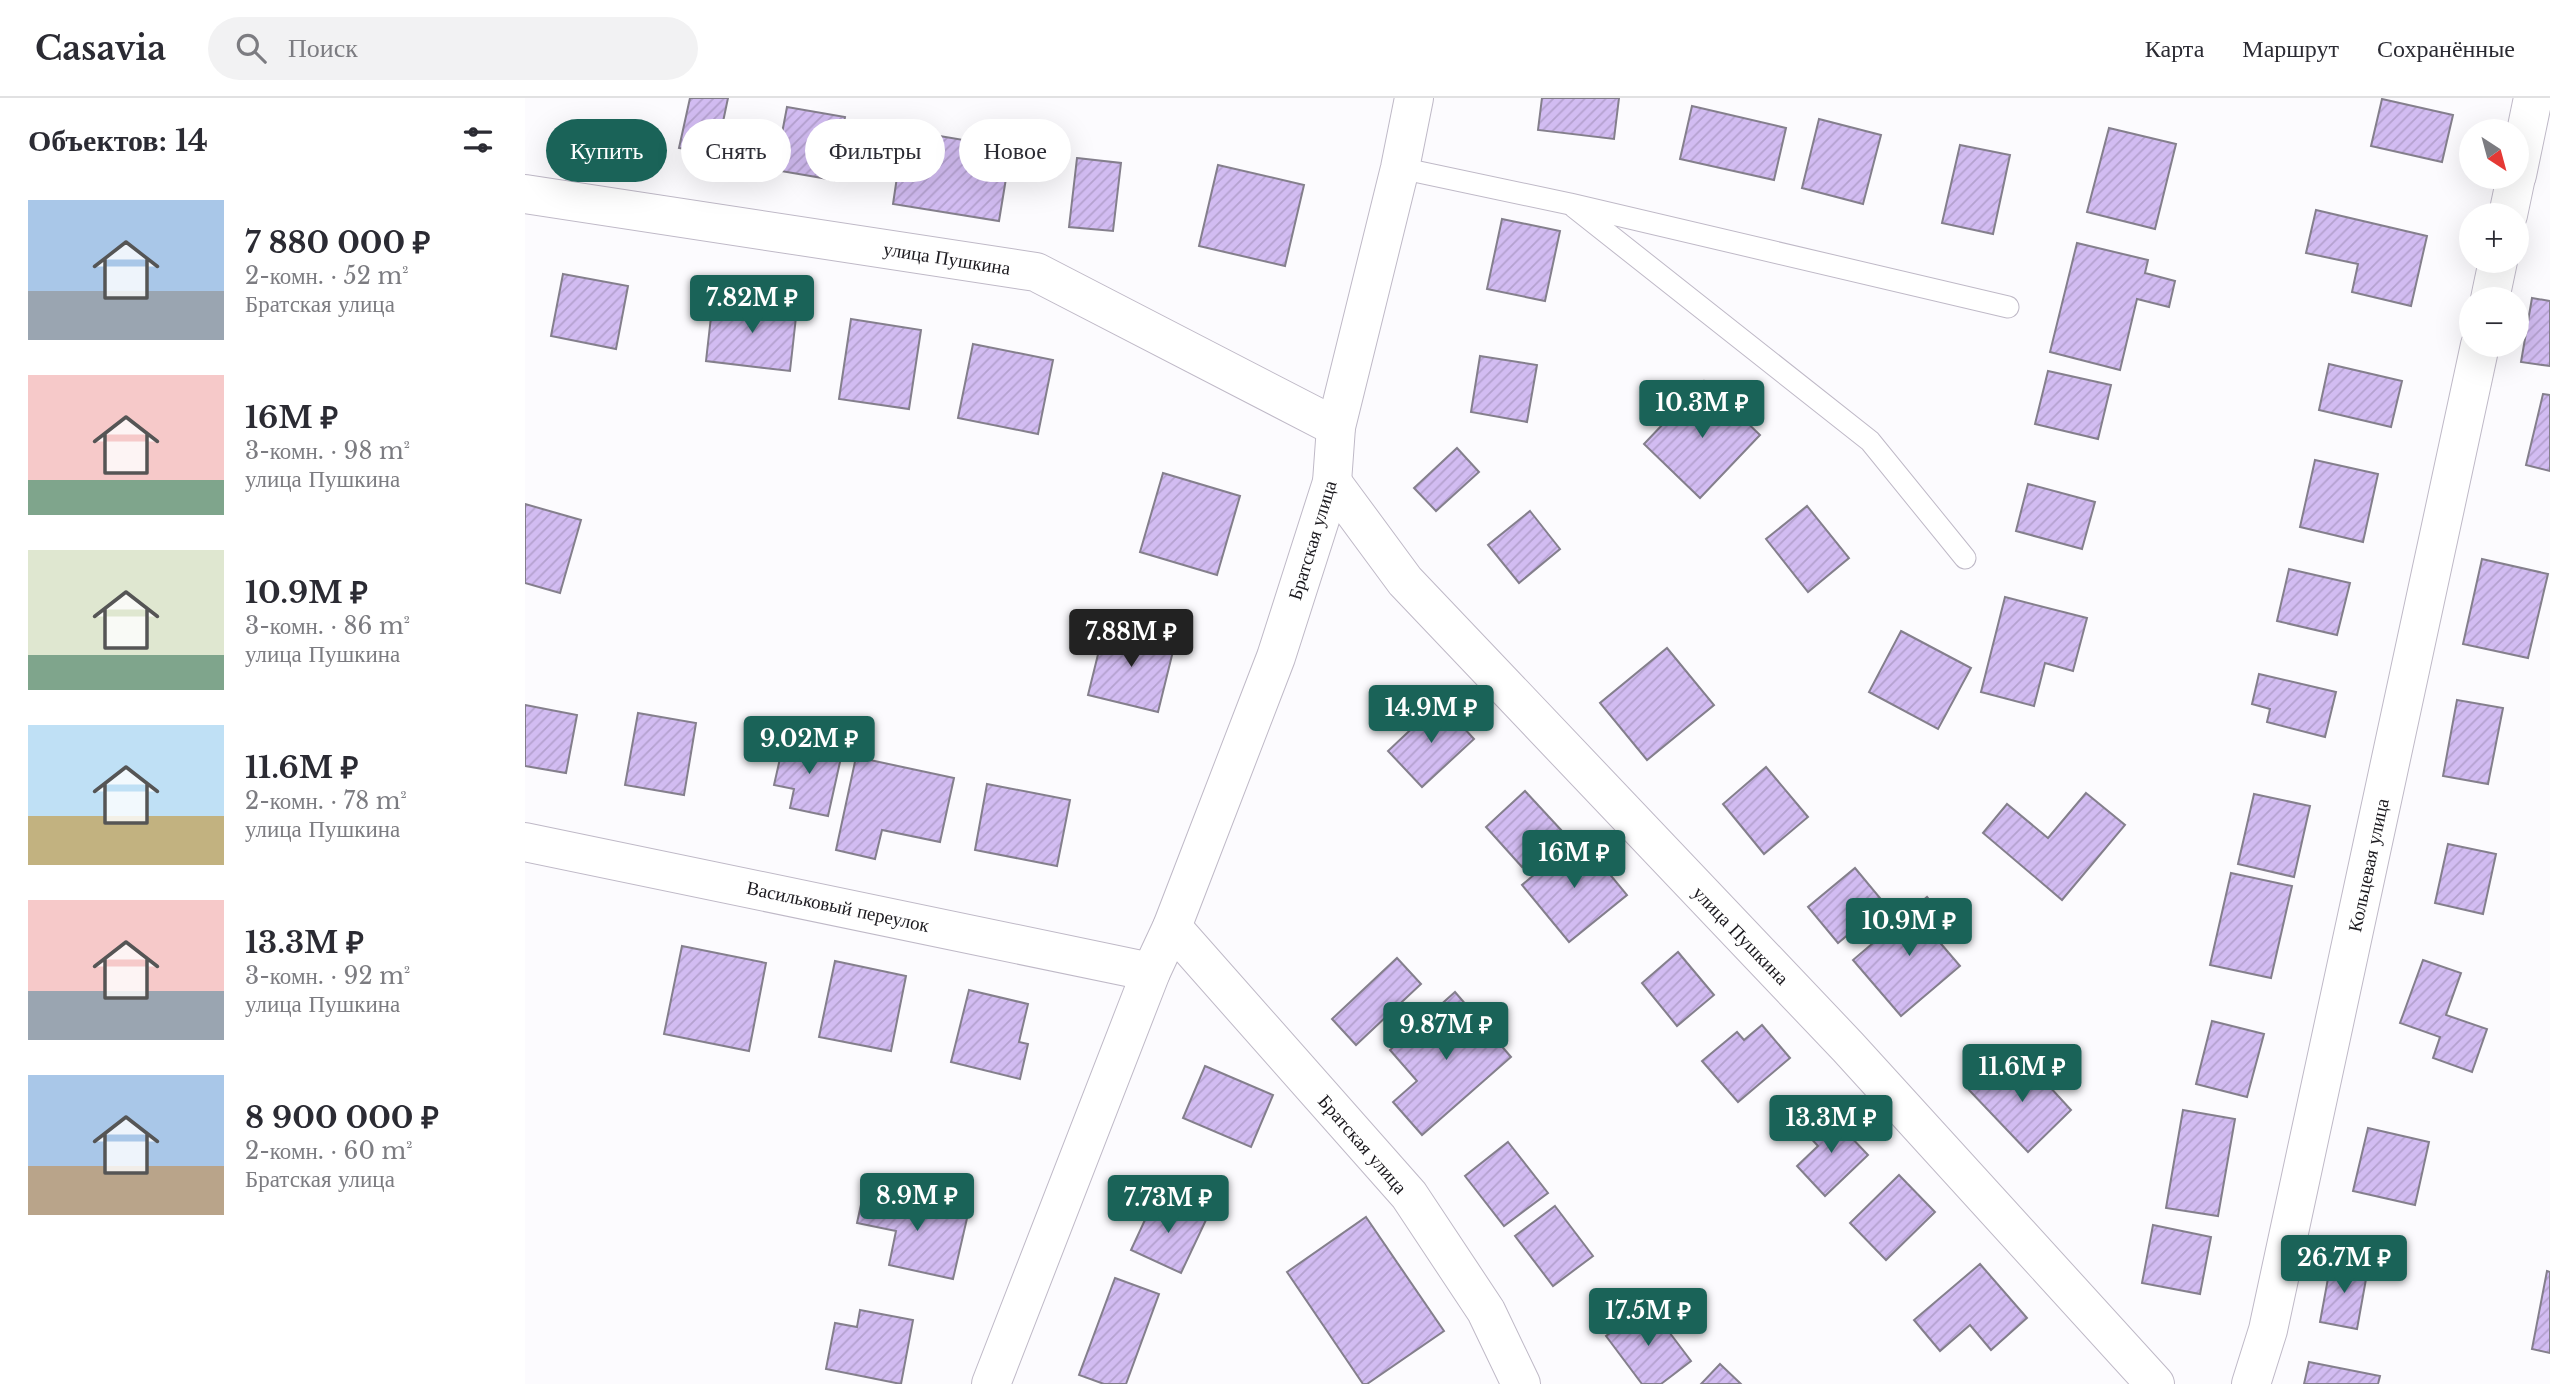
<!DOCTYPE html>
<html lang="ru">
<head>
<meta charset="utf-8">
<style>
  body { margin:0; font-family:"Libre Baskerville",serif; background:#f2f2f3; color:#2b2b33; height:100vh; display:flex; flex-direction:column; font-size:26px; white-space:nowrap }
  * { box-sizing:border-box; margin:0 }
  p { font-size:23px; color:#7c7c81 }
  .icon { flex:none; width:38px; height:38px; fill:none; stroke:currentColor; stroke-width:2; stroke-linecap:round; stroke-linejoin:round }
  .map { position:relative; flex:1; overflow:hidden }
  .drawer { display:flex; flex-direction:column; background:#fff; width:525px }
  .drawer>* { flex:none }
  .guide { position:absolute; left:21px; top:21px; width:665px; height:63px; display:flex; gap:14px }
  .needle { width:46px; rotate:144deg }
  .buttons { position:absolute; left:1934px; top:21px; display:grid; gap:14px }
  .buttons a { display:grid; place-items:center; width:70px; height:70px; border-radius:50%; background:#fff; box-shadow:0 7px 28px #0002; font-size:35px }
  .price { position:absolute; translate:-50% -60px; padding:0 16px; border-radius:7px; background:#1a6358; color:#fff; font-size:23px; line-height:46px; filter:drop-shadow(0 2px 4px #0008) }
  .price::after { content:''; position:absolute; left:50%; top:42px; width:21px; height:16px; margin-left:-10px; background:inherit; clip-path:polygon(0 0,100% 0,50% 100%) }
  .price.active { background:#222; color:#fff }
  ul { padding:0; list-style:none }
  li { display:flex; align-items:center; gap:21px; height:175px; padding:0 28px }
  li span { display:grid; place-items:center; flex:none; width:196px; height:140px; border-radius:0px; color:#555 }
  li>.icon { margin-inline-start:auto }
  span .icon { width:84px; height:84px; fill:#fffc; stroke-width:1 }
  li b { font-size:30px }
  h2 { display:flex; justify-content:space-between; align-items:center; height:84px; padding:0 28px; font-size:30px }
  .pill { padding:0 24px; border-radius:32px; background:#fff; box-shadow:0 7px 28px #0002; font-size:24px; line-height:63px }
  .pill.active { background:#1a6358; color:#fff }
  header { display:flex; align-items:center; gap:42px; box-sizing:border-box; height:98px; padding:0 35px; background:#fff; border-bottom:2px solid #e1e1e2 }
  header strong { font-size:33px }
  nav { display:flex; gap:38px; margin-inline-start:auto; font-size:24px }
  .search { width:490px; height:63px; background:#f2f2f3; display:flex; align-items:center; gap:18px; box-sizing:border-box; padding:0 24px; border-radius:38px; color:#7c7c81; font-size:26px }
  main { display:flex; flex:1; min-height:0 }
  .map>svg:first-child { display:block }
</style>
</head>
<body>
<header>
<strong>Casavia</strong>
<div class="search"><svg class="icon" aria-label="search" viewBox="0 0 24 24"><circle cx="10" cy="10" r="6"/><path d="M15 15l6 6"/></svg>Поиск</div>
<nav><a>Карта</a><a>Маршрут</a><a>Сохранённые</a></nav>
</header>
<main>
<section class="drawer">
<h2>Объектов: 14<svg class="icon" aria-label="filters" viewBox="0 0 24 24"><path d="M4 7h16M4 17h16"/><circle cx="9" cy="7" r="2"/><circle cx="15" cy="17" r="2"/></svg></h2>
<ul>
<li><span style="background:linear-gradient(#a9c7e8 65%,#9aa5b1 0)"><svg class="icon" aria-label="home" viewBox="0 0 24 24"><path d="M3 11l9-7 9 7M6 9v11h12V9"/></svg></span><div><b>7 880 000 ₽</b><p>2-комн. · 52 m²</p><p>Братская улица</p></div></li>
<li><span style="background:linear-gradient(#f6c9c9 75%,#7fa58c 0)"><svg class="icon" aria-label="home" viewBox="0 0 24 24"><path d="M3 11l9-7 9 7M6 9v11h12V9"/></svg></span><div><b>16M ₽</b><p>3-комн. · 98 m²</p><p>улица Пушкина</p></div></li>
<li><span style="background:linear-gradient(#dfe7d0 75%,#7fa58c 0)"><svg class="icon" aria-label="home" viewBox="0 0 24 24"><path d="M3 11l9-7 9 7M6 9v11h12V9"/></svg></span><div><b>10.9M ₽</b><p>3-комн. · 86 m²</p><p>улица Пушкина</p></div></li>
<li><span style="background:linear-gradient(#bfe0f5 65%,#c2b280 0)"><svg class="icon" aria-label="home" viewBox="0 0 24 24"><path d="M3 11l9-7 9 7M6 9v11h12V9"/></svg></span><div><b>11.6M ₽</b><p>2-комн. · 78 m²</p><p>улица Пушкина</p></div></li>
<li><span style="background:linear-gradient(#f6c9c9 65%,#9aa5b1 0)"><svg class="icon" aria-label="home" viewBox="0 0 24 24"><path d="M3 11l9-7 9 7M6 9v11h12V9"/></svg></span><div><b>13.3M ₽</b><p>3-комн. · 92 m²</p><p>улица Пушкина</p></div></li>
<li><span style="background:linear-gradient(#a9c7e8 65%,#b9a48a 0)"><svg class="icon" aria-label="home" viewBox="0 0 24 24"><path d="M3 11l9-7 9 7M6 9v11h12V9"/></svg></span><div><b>8 900 000 ₽</b><p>2-комн. · 60 m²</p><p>Братская улица</p></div></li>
</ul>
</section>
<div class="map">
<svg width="2025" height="1286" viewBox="0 0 2025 1286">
  <defs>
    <pattern id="building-hatch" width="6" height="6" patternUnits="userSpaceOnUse" patternTransform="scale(1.75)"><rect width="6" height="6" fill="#d2bcf2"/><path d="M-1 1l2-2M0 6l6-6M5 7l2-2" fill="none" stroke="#b4a1cf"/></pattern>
  </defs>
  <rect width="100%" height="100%" fill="#fcfbfe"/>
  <g fill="url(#building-hatch)" stroke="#847f8c" stroke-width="2">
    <path d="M165 0H203L191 57 154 50Z"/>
    <path d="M1017 0H1094L1089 41 1013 32Z"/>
    <path d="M1857 1 1928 17 1917 64 1846 48Z"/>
    <path d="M1167 8 1261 30 1249 82 1155 61Z"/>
    <path d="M262 9 320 19 309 82 250 72Z"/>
    <path d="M1294 21 1356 37 1338 106 1277 90Z"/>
    <path d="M1584 30 1651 46 1630 131 1562 114Z"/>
    <path d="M379 32 486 50 474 123 368 106Z"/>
    <path d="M1435 47 1485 57 1468 136 1417 125Z"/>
    <path d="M552 60 596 65 588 133 544 129Z"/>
    <path d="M693 67 779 87 760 168 674 148Z"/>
    <path d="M1791 112 1902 138 1886 208 1827 194 1833 166 1781 155Z"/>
    <path d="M977 121 1035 133 1020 203 962 191Z"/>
    <path d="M1552 145 1623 162 1620 175 1650 183 1644 209 1612 201 1595 272 1525 254Z"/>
    <path d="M38 176 103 188 91 251 26 238Z"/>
    <path d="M2007 200 2025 203V268L1996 264Z"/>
    <path d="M188 201 272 210 265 273 181 263Z"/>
    <path d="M326 221 396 232 384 311 314 301Z"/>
    <path d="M448 246 528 262 513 336 433 320Z"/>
    <path d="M955 258 1012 267 1002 324 946 314Z"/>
    <path d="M1804 266 1877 283 1866 329 1794 312Z"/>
    <path d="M1523 273 1586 287 1573 341 1510 326Z"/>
    <path d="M1179 283 1235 337 1175 400 1119 346Z"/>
    <path d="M2018 296 2025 297V373L2001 367Z"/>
    <path d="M932 350 954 374 911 413 889 390Z"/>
    <path d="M1790 362 1853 376 1838 444 1775 429Z"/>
    <path d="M638 375 715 398 692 477 615 454Z"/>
    <path d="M1503 386 1570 404 1557 451 1491 433Z"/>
    <path d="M0 406 56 422 35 495 0 485Z"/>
    <path d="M1282 408 1324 460 1283 494 1241 441Z"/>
    <path d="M1005 413 1035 451 994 485 963 447Z"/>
    <path d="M1957 461 2023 476 2003 560 1938 546Z"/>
    <path d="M1764 471 1825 485 1812 537 1752 523Z"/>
    <path d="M1480 499 1562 520 1548 573 1520 565 1509 608 1456 594Z"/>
    <path d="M580 528 650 545 633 614 563 597Z"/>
    <path d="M1376 533 1446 570 1413 631 1344 594Z"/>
    <path d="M1142 550 1189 607 1122 662 1075 605Z"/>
    <path d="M1734 576 1811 594 1800 639 1742 624 1745 611 1727 606Z"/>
    <path d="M1932 602 1978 610 1963 686 1918 678Z"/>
    <path d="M915 604 949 641 897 689 863 653Z"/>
    <path d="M0 607 52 617 41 675 0 668Z"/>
    <path d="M113 615 171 625 159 697 100 687Z"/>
    <path d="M259 643 317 655 303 718 265 710 269 691 249 687Z"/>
    <path d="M331 659 429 680 415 744 357 732 350 761 311 752Z"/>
    <path d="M1241 669 1283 719 1239 756 1198 706Z"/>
    <path d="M462 686 545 702 532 768 450 752Z"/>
    <path d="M1000 693 1037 733 997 769 961 729Z"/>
    <path d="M1561 695 1600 727 1537 802 1458 735 1482 706 1523 740Z"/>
    <path d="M1729 696 1785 708 1769 779 1713 766Z"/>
    <path d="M1054 739 1102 797 1044 844 997 787Z"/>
    <path d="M1923 746 1971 756 1958 816 1910 805Z"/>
    <path d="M1330 770 1360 806 1313 845 1283 809Z"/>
    <path d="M1706 775 1767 788 1746 880 1685 867Z"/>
    <path d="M1402 799 1425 827 1411 840 1435 868 1376 918 1328 862Z"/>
    <path d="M157 848 241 865 224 953 139 936Z"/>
    <path d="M1153 854 1189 897 1152 928 1117 885Z"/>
    <path d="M872 860 896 886 831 947 807 921Z"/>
    <path d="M1898 862 1936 875 1921 917 1962 931 1947 974 1908 960 1915 939 1875 925Z"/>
    <path d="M310 863 381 878 366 953 294 939Z"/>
    <path d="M444 892 503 906 494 944 503 946 495 981 426 964Z"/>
    <path d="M930 894 986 959 897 1037 868 1004 892 983 865 952Z"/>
    <path d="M1687 923 1739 936 1722 999 1671 986Z"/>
    <path d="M1237 927 1265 960 1213 1004 1177 963 1212 934 1219 942Z"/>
    <path d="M1501 963 1546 1012 1503 1054 1444 992 1465 972 1478 985Z"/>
    <path d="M680 968 748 997 726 1049 658 1020Z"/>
    <path d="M1658 1012 1710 1021 1693 1118 1641 1110Z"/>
    <path d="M1302 1014 1343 1057 1300 1098 1272 1068 1293 1048 1281 1035Z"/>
    <path d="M1843 1030 1904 1044 1890 1107 1828 1093Z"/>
    <path d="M983 1044 1023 1095 979 1128 940 1078Z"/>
    <path d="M1374 1077 1410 1114 1361 1162 1325 1125Z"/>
    <path d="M339 1093 443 1116 428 1181 364 1167 371 1133 332 1125Z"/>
    <path d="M631 1098 681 1122 656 1175 606 1152Z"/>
    <path d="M1030 1108 1068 1158 1028 1188 990 1138Z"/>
    <path d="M841 1119 919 1233 842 1286H838L762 1174Z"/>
    <path d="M1628 1127 1686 1139 1675 1196 1617 1185Z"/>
    <path d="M1806 1164 1843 1170 1832 1231 1795 1224Z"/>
    <path d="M1455 1166 1502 1220 1466 1252 1445 1227 1415 1253 1389 1222Z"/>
    <path d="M2022 1173 2025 1174V1255L2007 1251Z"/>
    <path d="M590 1180 634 1196 601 1286H579L554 1277Z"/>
    <path d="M1123 1206 1166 1263 1136 1286H1117L1081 1238Z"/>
    <path d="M335 1212 388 1222 376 1286 301 1271 310 1225 332 1229Z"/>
    <path d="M1784 1264 1855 1278 1853 1286H1779Z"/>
    <path d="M1195 1266 1216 1286H1176Z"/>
  </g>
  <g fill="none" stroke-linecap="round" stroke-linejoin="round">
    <g stroke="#bfb9c7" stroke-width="23">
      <g id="service">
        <path d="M875 70 1045 106 1483 209"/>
        <path d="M1049 109 1345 343 1440 460"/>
      </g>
    </g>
    <g stroke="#bfb9c7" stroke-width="40">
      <g id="minor">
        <path d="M1992 77 2008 0"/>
        <path d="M0 96 511 174 811 329"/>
        <path d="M1983 117 1991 79"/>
        <path d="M1965 201 1973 163"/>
        <path d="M0 744 626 874"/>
        <path d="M647 829 884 1097 961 1213 996 1286"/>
        <path d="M1726 1286 1743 1232 1955 247"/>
      </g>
    </g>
    <g stroke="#bfb9c7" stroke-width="40">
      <path id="tertiary" d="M807 384 880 483 1323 949 1630 1286"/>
    </g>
    <g stroke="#bfb9c7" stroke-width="40">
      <path id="secondary" d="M466 1286 626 874 647 829 751 559 807 384 811 329 875 70 889 0"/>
    </g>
    <use href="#service" stroke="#fff" stroke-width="21"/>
    <use href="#minor" stroke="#fff" stroke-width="38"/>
    <use href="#tertiary" stroke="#fff" stroke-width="38"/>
    <use href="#secondary" stroke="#fff" stroke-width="38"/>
  </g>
  <g text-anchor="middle" stroke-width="6" stroke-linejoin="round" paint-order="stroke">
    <g font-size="19" fill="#1b191e" stroke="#fff">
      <text transform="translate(422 160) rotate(9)" y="7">улица Пушкина</text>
      <text transform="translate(787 442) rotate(-73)" y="7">Братская улица</text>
      <text transform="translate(1843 767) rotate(-78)" y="7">Кольцевая улица</text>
      <text transform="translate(313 808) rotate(12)" y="7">Васильковый переулок</text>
      <text transform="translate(1216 837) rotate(46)" y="7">улица Пушкина</text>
      <text transform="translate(838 1046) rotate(49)" y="7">Братская улица</text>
    </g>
  </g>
</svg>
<div class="buttons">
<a><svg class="needle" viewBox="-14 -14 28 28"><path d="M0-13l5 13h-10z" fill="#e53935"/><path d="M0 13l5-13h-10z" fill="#7c7c81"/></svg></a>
<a>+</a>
<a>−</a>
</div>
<b class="price" style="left:227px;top:237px">7.82M ₽</b>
<b class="price" style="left:1177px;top:342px">10.3M ₽</b>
<b class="price active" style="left:606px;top:571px">7.88M ₽</b>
<b class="price" style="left:906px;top:647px">14.9M ₽</b>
<b class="price" style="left:284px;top:678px">9.02M ₽</b>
<b class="price" style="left:1049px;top:792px">16M ₽</b>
<b class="price" style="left:1384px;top:860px">10.9M ₽</b>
<b class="price" style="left:921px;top:964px">9.87M ₽</b>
<b class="price" style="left:1497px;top:1006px">11.6M ₽</b>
<b class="price" style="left:1306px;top:1057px">13.3M ₽</b>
<b class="price" style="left:392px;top:1135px">8.9M ₽</b>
<b class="price" style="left:643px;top:1137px">7.73M ₽</b>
<b class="price" style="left:1819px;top:1197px">26.7M ₽</b>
<b class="price" style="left:1123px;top:1250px">17.5M ₽</b>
<div class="guide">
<a class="pill active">Купить</a>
<a class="pill">Снять</a>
<a class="pill">Фильтры</a>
<a class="pill">Новое</a>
</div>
</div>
</main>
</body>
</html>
